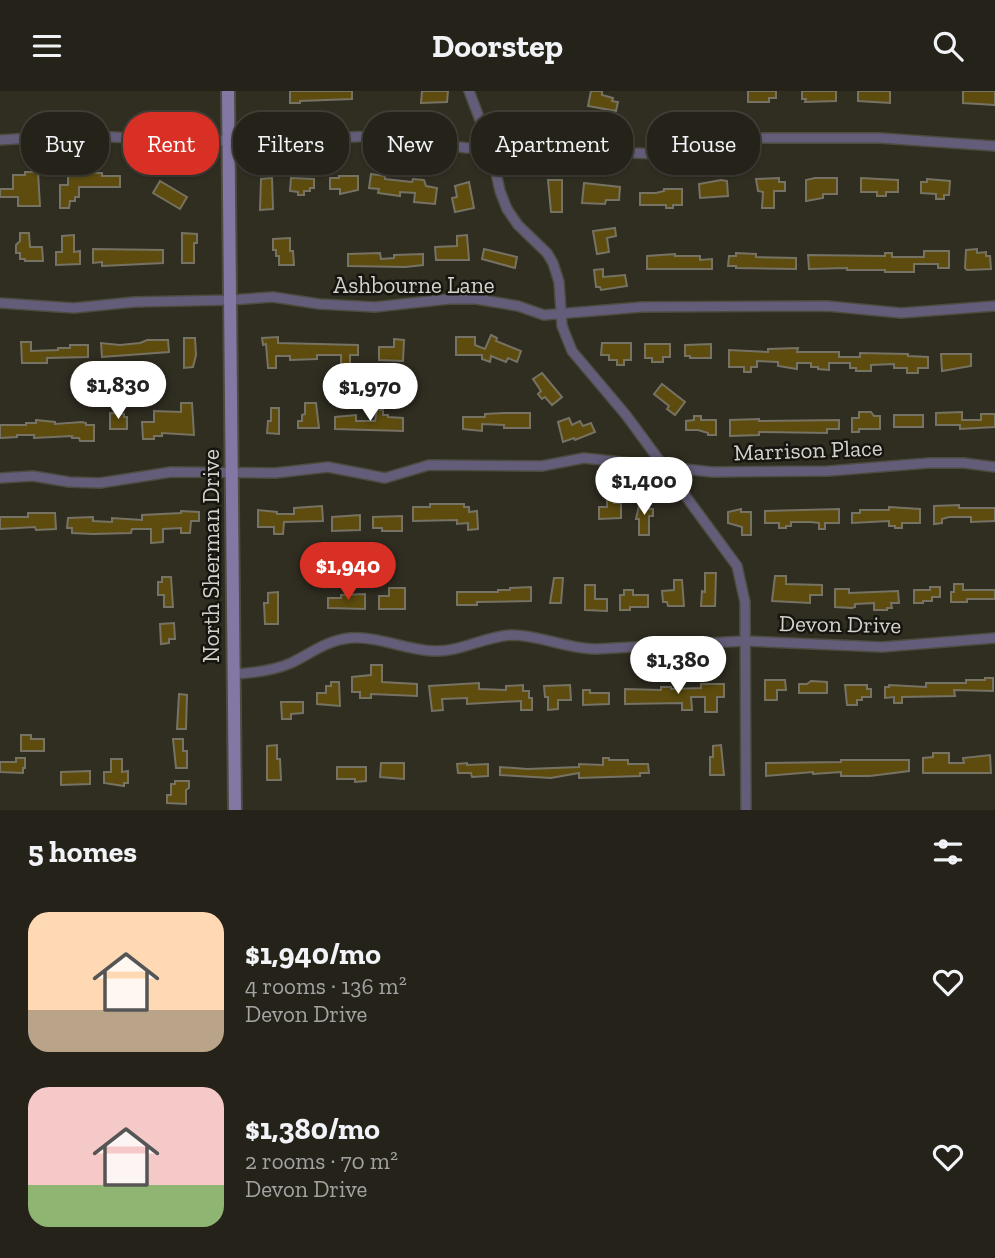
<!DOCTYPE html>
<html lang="en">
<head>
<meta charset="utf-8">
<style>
  body { margin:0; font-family:"Zilla Slab",serif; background:#2c2a22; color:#f1f3f6; height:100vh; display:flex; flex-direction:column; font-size:26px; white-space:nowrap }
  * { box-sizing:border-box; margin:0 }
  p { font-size:23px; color:#a3a4a2 }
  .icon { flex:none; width:38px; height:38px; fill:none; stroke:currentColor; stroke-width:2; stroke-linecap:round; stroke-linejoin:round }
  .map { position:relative; height:719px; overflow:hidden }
  .drawer { display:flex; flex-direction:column; background:#242219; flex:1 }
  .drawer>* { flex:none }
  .guide { position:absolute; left:21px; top:21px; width:954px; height:63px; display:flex; gap:14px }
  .price { position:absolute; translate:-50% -60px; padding:0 16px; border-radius:24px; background:#fff; color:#222; font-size:23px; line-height:46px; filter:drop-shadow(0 2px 4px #0008) }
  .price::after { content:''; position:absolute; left:50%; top:42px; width:21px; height:16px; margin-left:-10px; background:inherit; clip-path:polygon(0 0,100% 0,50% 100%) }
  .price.active { background:#d93025; color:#fff }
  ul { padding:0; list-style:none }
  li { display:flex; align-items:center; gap:21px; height:175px; padding:0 28px }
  li span { display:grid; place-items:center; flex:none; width:196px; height:140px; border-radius:21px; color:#555 }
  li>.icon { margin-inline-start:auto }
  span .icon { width:84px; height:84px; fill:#fffc; stroke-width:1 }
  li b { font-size:30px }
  h2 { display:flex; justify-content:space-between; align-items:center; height:84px; padding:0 28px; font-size:30px }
  .chip { padding:0 24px; border-radius:28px; background:#242219; box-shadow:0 2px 5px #0004,0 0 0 2px #413f38; font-size:24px; line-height:63px }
  .chip.active { background:#d93025; color:#fff }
  header { display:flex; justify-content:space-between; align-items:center; height:91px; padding:0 28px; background:#242219; font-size:32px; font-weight:700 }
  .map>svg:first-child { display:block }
</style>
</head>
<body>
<header><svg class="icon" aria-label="menu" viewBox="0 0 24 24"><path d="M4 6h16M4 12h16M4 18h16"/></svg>Doorstep<svg class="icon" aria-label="search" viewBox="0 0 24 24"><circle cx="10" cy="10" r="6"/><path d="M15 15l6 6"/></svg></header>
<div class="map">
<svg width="995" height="719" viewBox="0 0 995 719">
  <rect width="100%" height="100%" fill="#302d21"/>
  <g fill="#5d4c0e" stroke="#767264" stroke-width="2">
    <path d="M290 0H352V8L300 10V12H290Z"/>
    <path d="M422 0H448L447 11 421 12Z"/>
    <path d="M591 0H602V4L613 7 612 10 618 11 616 20 588 15Z"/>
    <path d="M748 0H776V7H769V11H748Z"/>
    <path d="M802 0H836V10L805 11 806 8H802Z"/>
    <path d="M858 0H890V12L858 10Z"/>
    <path d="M963 0H995V14L963 12Z"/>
    <path d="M25 81H38L40 115H18V106H0V98H13V84H25Z"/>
    <path d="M68 82H102V85H120V96H79V106H75V110H70L69 117H60V94H68Z"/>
    <path d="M371 83 385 85V88L412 91 413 88 424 89 426 95 437 97 435 113 414 111 415 102 400 101V105L378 102 379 98 369 97Z"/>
    <path d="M339 85H358V99L340 103V98H330V87H339Z"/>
    <path d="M272 87 273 118 260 119 261 88Z"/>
    <path d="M291 87 314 88V97H310V100H304V104H298V101L290 100Z"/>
    <path d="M779 87V91H785V100H774V117H762L763 101 758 100 756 88Z"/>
    <path d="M815 87H837V103H823V107L806 110V89Z"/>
    <path d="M861 87 898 89V101H886V105H877V101H861Z"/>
    <path d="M927 88 950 90 949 104H944V108H936V103L921 102V91H927Z"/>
    <path d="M548 89H562V121H551Z"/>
    <path d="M721 89 727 90 728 105 700 107 699 93Z"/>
    <path d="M160 90 187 106 180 118 153 102Z"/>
    <path d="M469 91 474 117 455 121 452 107 457 106 455 95Z"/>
    <path d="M584 92 620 96 619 109H606L605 113 582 112Z"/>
    <path d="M664 98H682V114H673V117H666V114H640V102H656L664 100Z"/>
    <path d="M615 137 616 145 607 147 609 161 597 163 593 140Z"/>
    <path d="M20 142H29L30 156H42L43 170H25V168H20V162H16V154L20 150Z"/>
    <path d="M182 142 197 143V152H194V172H182Z"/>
    <path d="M74 144V161L80 160V173L56 174V161H62V145Z"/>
    <path d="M467 144 469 169H436L435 156 457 155V145Z"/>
    <path d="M290 147V160H293L294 174H279V165H276V159H273V148Z"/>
    <path d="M93 158 163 159V172L102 175V171L93 172Z"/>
    <path d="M484 158 517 166 515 177 482 168Z"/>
    <path d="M977 158V162L986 161V165H990L991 178 967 179 965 177 966 159Z"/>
    <path d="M924 160H949V177H938V173H914V181H885V179H847V177L809 178 808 164 885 165V162H892V166H924Z"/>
    <path d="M380 162 381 168 394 167V164L423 163V174L405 176 348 175V163Z"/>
    <path d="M736 162 756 163V166L796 167V178L736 177V175H728L729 165H736Z"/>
    <path d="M675 163V165H700V169L712 168V178H647V165Z"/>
    <path d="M603 178V186L625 184 627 195 601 199 600 196H596L594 179Z"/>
    <path d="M491 244 497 247 496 250 521 260 517 271 508 267 506 271 491 265 490 271 482 268V264H456V246H475V254L485 258Z"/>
    <path d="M278 246V252L358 254V264H350V273H341V264H317V268L290 269V265H276V277H268L266 253 263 254 262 247Z"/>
    <path d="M184 247H195L196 264 193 276 184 277Z"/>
    <path d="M394 248 404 249 403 270 379 269V256H394Z"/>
    <path d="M147 249H168L169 261 102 266 101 252 120 254 140 252Z"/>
    <path d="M21 251H31V260L58 259V257H70V254H88V266L47 267V272H22Z"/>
    <path d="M602 252H631V269H624V274H617V269H609V264H601Z"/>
    <path d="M645 253H670V266H663V271H652V267H645Z"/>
    <path d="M711 253V267H690V265H685V254Z"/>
    <path d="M798 257 797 261H839V266H860V262L908 263V265L928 266V277H918V282H907V277H894V273L871 274V280H856V277H850V272H829V279L818 278V276H811V272H797V278L778 275V271L757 270V276H751V281H744V276H729V259L768 261V258Z"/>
    <path d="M941 263H971V275L942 280Z"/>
    <path d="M542 282 562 306 552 314 545 306 542 308 538 303 541 300 533 288Z"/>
    <path d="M662 293 685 311 675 324 667 318 669 315 654 303Z"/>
    <path d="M181 312H192L194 344 162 342V345H154V348H143L142 331H154V320L181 321Z"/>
    <path d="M305 312H316L319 337H298V330H302V324L305 323Z"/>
    <path d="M271 317H279V343L267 342 268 330H271Z"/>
    <path d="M377 319H383V324H388V326L403 327V340L335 338V326L356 324V330H375Z"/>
    <path d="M859 321H871L874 325H880V338H859V341H852V327H859Z"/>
    <path d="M962 321V329H981V323H995V336L960 338V334H936V322Z"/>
    <path d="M110 322 124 323V326H127V338H110Z"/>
    <path d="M504 322H530V337H504V334L482 333V340L463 338V326H485V323Z"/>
    <rect x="894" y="324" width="29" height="12"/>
    <path d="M694 325H701V329H716V344H708V342L698 339H686V330L694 329Z"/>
    <path d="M569 327 572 334 580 330 583 335 591 332 595 341 575 349 574 347 563 351 558 331Z"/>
    <path d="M759 328V330L839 329V338H827V342L759 341V344L730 345V329Z"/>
    <path d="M36 329 55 331V333L82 331 86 332V334H94V350H80L79 347H72V345L34 347V344H17V346L0 347V334H26V332H36Z"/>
    <path d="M607 408 614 409V412H621V427L599 428V416H607Z"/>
    <path d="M640 410H650L649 418H653V425H649V444H639V428H636Z"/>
    <path d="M430 413H464V416H469V421L477 420 478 438 468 439V432L457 433V429L413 430V416H430Z"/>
    <path d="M959 414V417H995V430L971 431V426H949L942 428V432L934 433V415Z"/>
    <path d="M322 415 323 430 284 431 283 443H274V436H258V419L277 421V423H294V417Z"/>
    <path d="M889 416 920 418V432H902V437H895V435H889V430L852 432V422H860V419H889Z"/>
    <path d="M741 418V421H751V444H742V436L728 432V421Z"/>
    <path d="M839 418V432H825V438H819V432L811 431H791V435H786V437H779V432H765V420Z"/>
    <path d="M181 420 199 421V430H191L190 442H181V437L163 438V451L151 452V438H132L131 442 93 443 72 442V437H67L68 427 93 426V430L112 431V427L142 429V424L181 422Z"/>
    <path d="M28 422H55L56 438 36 439 35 436 0 438V426H28Z"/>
    <path d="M360 424V439L332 440V426Z"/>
    <path d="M402 425V440H382V437H373V426Z"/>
    <path d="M705 482H716L715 515H701L702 500 705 501Z"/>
    <path d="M775 485H786V493L822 494V504H810V512L772 510Z"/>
    <path d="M162 486H171L173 516H164V504H158V491H162Z"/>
    <path d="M554 487H563L561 512H550Z"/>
    <path d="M674 489H682L684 515H668L667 511H663L662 500 674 499Z"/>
    <path d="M954 493H963V499H995V508H967V511H951V501H954Z"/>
    <path d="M585 494H595V508H607V520L585 519Z"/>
    <path d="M531 496V510L477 511V514H457V501H498V499H510V497Z"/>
    <path d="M930 496H940V506H932V510H923V512H914V499H930Z"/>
    <path d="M389 497H405V518H379V505H389Z"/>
    <path d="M835 498H849V502L898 500 899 512H891L892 517H887V519H874V512L855 513V516L852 517 835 516Z"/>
    <path d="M624 499H633V504H648V516H630V519H620V504H624Z"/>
    <path d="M278 501V533H265L264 512H268V502Z"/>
    <path d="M365 503V518L328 517V507H341V504Z"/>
    <path d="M174 532 175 548H169V552L161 553 160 533Z"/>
    <path d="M371 574H382V591L417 593V605L371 603V607H360V601H352V586L371 584Z"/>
    <path d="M985 587H993V600L954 599 955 605 902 606V612H894V606L885 607V596H889V594L926 596V592H966V589H985Z"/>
    <path d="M765 589H785L786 599H777V609H765Z"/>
    <path d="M811 590 827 591V602H799V593H807Z"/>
    <path d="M331 591H339L340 615 317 613V602H326V595H331Z"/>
    <path d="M479 592V598L506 599V595L523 594V600H529V607H532V619H521V610L467 613V607L442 608 443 619 432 620 429 595Z"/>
    <path d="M701 593H724V606H717V621H705V606H691L692 619H682V612L625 613V598L661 599V596H671V598L701 597Z"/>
    <path d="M570 594 571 609H558V618L548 619V606H545L544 595Z"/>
    <path d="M845 594H867V598H871V606H862V609H857V614H847Z"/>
    <path d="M583 599H590V602H609V613L583 614Z"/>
    <path d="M179 603 187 604 186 638H177Z"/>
    <path d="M281 611H303V622L291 623V628H282Z"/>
    <path d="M21 644H31V648H44V660H21Z"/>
    <path d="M173 648H183V660H187V677H176Z"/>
    <path d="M277 654V668H280L281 689H267V655Z"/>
    <path d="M721 654 724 684H710V666H713V655Z"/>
    <path d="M933 662H949V672H964L963 667 990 664 991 682H923V667L933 666Z"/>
    <path d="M16 667H25V677H23V682L0 681V671H16Z"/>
    <path d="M603 667H609V669H628V673H648L649 682H640V685L579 687V682L551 687 500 684V676L527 678 579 676V673L603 674Z"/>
    <path d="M111 668H122V681L128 680V692H124V695L104 692V681H111Z"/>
    <path d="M841 669H909V680L870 685H841V681L813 683V681L766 685V672L841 671Z"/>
    <path d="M381 672H404V688L380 686Z"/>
    <path d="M467 672V674L488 673V685L472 686 471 682H458L457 673Z"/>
    <path d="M337 676H366V690L355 691V688H337Z"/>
    <path d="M90 680V693L61 694V681Z"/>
    <path d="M175 690H189V697L186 699V713L167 712V704H171V693H175Z"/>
  </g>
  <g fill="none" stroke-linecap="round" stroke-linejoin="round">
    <g stroke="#4e4b40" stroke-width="12">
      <g id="minor">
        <path d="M469 0 490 55 500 100 507 118 518 134 547 162 553 172 559 191 562 235 572 260 626 324 737 475 745 511 746 719"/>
        <path d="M0 49 74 44 171 49 257 50 374 45 467 57 555 46 579 49 634 62 657 63 728 47H880L995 55"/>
        <path d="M0 212 74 217 134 211 230 209 273 206 319 213 375 216 449 208H476L518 215 544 224 642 216 827 215 901 222 995 215"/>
        <path d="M0 387 33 385 69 391 100 392 171 381 275 382 328 376 385 387 429 374 542 375 584 367 712 381 828 380 929 372H964L995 376"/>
        <path d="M233 583C253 582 273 580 291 572 310 563 327 549 350 547 379 545 405 559 434 560 461 561 485 545 512 544 540 544 567 558 596 558L745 550 882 556 995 547"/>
      </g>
    </g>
    <g stroke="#4e4b40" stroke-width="16">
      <path id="secondary" d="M228 0 235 719"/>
    </g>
    <use href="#minor" stroke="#645d79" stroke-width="9"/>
    <use href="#secondary" stroke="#8378a4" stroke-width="12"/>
  </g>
  <g text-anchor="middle" stroke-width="5" stroke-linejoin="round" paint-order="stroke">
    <g font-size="23" fill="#d5d2cb" stroke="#171510">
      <text x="414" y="202">Ashbourne Lane</text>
      <text transform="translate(808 359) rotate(-2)" y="8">Marrison Place</text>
      <text transform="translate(211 465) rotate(-90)" y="8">North Sherman Drive</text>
      <text transform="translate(840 533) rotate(1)" y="8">Devon Drive</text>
    </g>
  </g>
</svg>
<b class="price" style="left:118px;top:330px">$1,830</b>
<b class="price" style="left:370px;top:332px">$1,970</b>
<b class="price" style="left:644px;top:426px">$1,400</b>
<b class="price active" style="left:348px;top:511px">$1,940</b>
<b class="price" style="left:678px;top:605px">$1,380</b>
<div class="guide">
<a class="chip">Buy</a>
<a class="chip active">Rent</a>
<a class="chip">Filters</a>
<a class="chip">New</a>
<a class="chip">Apartment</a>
<a class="chip">House</a>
</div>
</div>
<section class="drawer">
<h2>5 homes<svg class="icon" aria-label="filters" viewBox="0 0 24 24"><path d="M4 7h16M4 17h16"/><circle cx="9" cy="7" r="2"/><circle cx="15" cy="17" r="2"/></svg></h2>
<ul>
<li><span style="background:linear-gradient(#ffd9b3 70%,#b9a48a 0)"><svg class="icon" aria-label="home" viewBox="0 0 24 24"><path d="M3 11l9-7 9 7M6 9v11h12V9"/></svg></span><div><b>$1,940/mo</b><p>4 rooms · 136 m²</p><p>Devon Drive</p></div><svg class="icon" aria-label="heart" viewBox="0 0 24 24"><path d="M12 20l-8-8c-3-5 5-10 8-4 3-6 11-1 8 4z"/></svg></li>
<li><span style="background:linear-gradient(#f6c9c9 70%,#8fb573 0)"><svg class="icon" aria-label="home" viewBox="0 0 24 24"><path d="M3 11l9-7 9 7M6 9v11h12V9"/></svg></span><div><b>$1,380/mo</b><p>2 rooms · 70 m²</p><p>Devon Drive</p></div><svg class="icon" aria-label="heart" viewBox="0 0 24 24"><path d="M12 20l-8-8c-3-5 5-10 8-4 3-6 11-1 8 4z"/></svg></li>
</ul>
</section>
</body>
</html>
